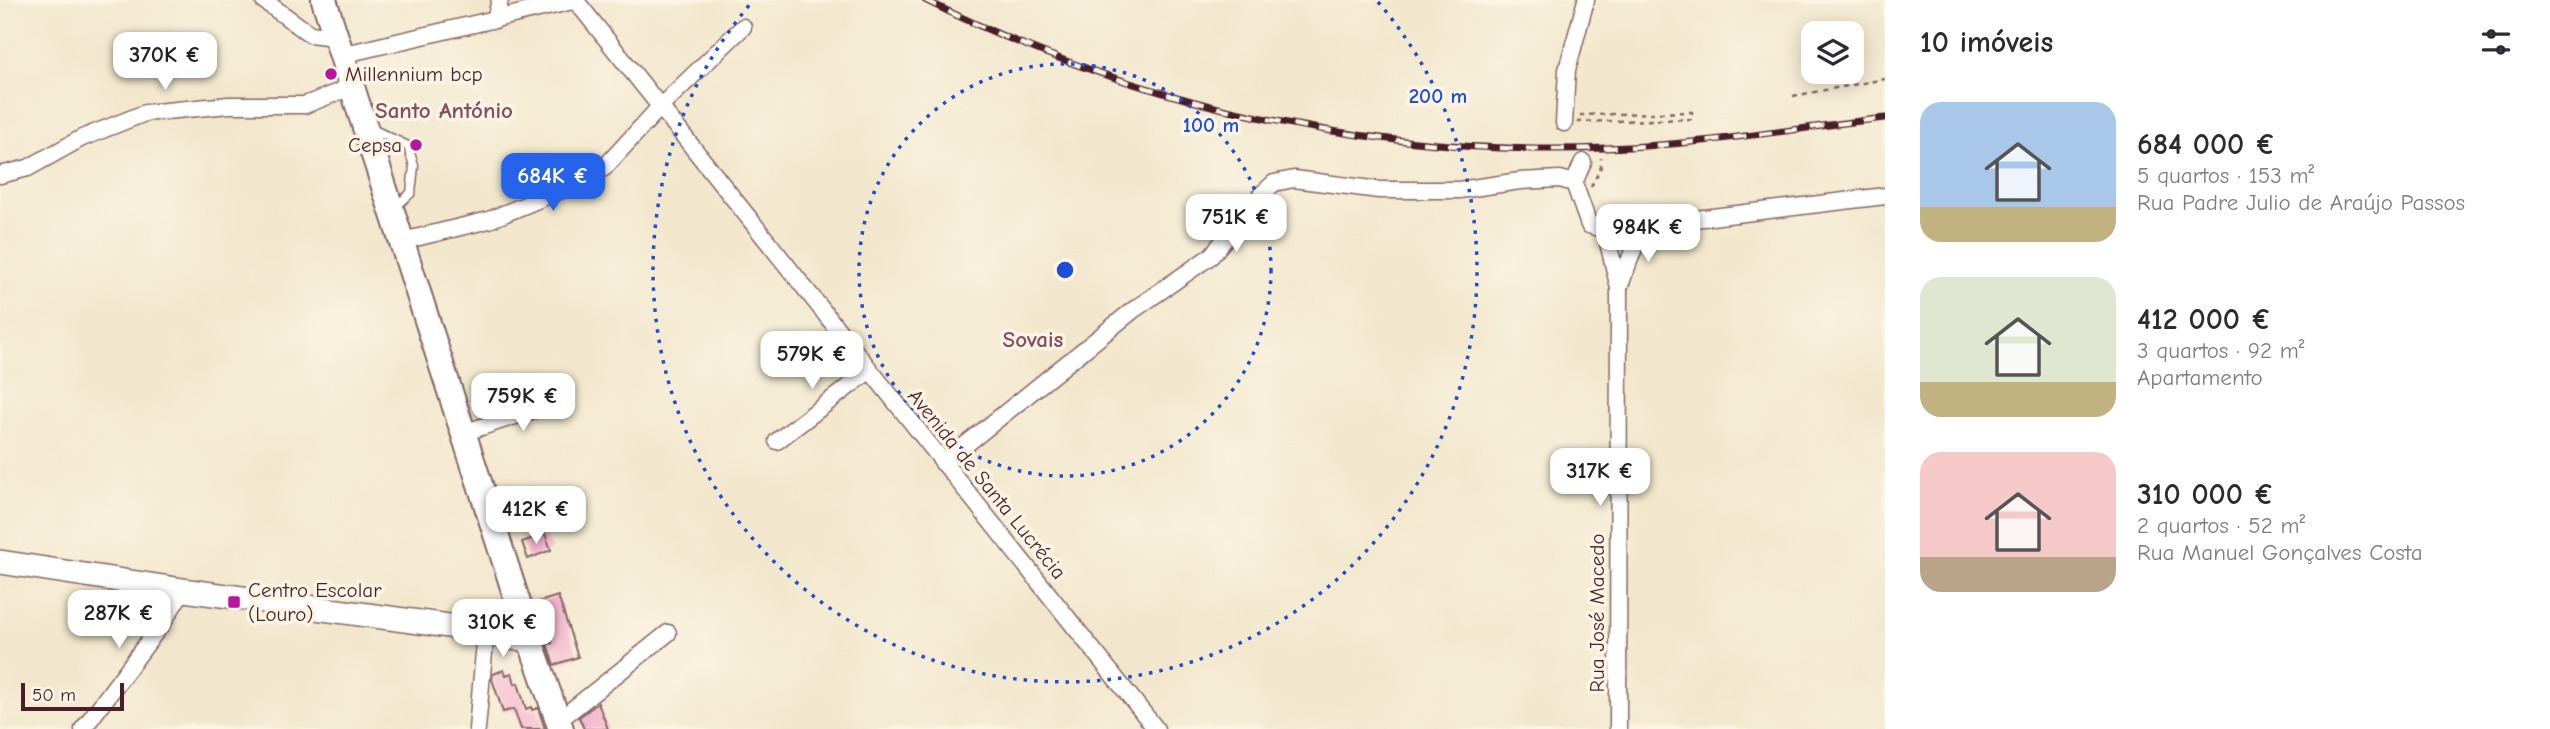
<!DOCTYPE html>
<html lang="pt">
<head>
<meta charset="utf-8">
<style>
  body { margin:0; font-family:"Comic Neue",sans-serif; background:#f7f7f7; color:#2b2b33; height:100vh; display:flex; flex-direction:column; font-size:26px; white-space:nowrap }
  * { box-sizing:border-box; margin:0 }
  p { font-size:23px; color:#7c7c81 }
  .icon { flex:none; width:38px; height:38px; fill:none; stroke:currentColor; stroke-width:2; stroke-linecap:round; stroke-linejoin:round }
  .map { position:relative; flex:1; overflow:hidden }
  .side { display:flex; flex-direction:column; background:#fff; width:665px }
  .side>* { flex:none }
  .buttons { position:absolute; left:1801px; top:21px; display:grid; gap:14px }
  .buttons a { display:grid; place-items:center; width:63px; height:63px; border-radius:14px; background:#fff; box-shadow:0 4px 18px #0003; font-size:35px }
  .scale { position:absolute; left:21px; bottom:18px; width:103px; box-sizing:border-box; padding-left:7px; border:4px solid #4a1f2b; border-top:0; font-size:19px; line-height:24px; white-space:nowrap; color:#4a1f2b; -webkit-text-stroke:5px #fcf5e5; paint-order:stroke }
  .price { position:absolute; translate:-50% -60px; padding:0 16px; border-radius:14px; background:#fff; color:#222; font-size:23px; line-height:46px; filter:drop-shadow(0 2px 4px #0008) }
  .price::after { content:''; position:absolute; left:50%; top:42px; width:21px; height:16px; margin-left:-10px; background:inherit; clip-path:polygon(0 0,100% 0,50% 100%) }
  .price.selected { background:#2563eb; color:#fff }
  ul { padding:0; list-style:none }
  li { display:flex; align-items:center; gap:21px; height:175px; padding:0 35px }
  li span { display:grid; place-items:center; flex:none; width:196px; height:140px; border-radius:21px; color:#555 }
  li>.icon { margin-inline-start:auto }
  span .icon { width:84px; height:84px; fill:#fffc; stroke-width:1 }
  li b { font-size:30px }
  h2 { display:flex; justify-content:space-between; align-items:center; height:84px; padding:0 35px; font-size:30px }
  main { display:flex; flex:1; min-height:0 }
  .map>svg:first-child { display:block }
</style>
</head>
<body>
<main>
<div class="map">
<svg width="1885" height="729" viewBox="0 0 1885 729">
  <rect width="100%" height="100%" fill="#fcf5e5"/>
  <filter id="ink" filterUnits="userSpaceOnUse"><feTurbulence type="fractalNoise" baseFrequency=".0143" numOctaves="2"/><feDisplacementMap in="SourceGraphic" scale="14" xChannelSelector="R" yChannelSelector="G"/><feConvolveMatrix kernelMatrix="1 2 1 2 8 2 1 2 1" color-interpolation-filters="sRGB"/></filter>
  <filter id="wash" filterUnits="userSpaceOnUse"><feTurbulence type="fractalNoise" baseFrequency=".00686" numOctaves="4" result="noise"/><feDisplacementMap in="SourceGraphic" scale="28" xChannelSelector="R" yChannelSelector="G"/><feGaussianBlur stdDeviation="1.57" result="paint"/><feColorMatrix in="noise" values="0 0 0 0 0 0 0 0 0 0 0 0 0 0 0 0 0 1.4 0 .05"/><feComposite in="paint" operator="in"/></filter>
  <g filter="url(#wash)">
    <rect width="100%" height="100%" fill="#f2e7cc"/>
    <g id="blocks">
      <g fill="#f2a6c9">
        <path d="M545 534 551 550 528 559 522 542Z"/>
        <path d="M558 596 578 657 554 665 547 644 552 643 539 602Z"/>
        <path d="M504 670 506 675 512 673 515 684 518 683 526 709 531 707 532 710 538 708 545 729H521L514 709 503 712 492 679 493 674Z"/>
        <path d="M598 703 608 729H584L579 717Z"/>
      </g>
    </g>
  </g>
  <g filter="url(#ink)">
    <use href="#blocks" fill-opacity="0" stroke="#856563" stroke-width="2"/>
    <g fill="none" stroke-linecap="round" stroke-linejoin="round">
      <g stroke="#856563" stroke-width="11">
        <path id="lane" d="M372 129 408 146 414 166 411 193 394 208"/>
      </g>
      <g stroke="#856563" stroke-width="19">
        <g id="street">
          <path d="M263 0 310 34 335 37"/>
          <path d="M576 1 1156 729"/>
          <path d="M495 20 500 0"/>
          <path d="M341 55 577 0"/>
          <path d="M1564 123 1567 70 1586 0"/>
          <path d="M1583 162 1574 183 1589 225 1605 230 1885 196"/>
          <path d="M0 175 28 168 82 138 145 113 229 105H305L351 87"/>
          <path d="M1605 230 1619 288 1618 729"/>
          <path d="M403 241 489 220 571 186 604 168 659 108 743 27"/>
          <path d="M1619 288 1642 227"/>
          <path d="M463 433 543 407 566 394"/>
          <path d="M777 441 869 371"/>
          <path d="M943 463 1132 311 1211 256 1261 195 1274 183 1294 179 1379 190H1459L1520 181 1560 179 1574 183"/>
          <path d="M558 717 568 713 668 633"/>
          <path d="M83 729 163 622 183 590"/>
          <path d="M477 729 486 631"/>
        </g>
      </g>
      <g stroke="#856563" stroke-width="26">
        <g id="secondary">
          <path d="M0 562 183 590 486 631 510 638 530 640"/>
          <path d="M486 631 506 617 521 611"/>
        </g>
      </g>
      <g stroke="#856563" stroke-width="28">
        <path id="primary" d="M324 0 530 640 561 729"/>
      </g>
      <g stroke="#856563" stroke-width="2.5" stroke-dasharray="5 5" stroke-linecap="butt">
        <path d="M1793 96 1885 79"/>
        <path d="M1577 122 1692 119V112L1580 115"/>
        <path d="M1591 187 1601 167V158"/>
      </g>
      <use href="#lane" stroke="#fff" stroke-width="8"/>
      <use href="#street" stroke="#fff" stroke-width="16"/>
      <use href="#secondary" stroke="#fff" stroke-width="23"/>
      <use href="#primary" stroke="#fff" stroke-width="24"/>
      <g stroke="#4a1f2b" stroke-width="7">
        <path id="rail" d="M925 0C1137 105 1370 157 1606 148 1700 145 1792 129 1885 118"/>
      </g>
      <use href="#rail" stroke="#fcf5e5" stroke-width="4.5" stroke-dasharray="13" stroke-linecap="butt"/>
    </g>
  </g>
  <g fill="none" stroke="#1d4ed8" stroke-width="3.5" stroke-dasharray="3.5 7">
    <circle cx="1065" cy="270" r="206"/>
    <path d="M1378 2A412 412 0 1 1 752 2"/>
  </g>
  <g fill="#b5179e" stroke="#fcf5e5" stroke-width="2.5">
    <circle cx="331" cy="74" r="7"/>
    <circle cx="416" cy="145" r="7"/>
    <rect x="227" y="595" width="14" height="14" rx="3.5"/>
  </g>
  <g text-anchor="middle" stroke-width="7" stroke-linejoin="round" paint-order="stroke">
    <g font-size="21" fill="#4a1f2b" stroke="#fcf5e5" text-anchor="start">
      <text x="345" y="81">Millennium bcp</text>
      <text x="402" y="152" text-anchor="end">Cepsa</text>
      <text x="248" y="597">Centro Escolar<tspan x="248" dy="24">(Louro)</tspan></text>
    </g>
    <g font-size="21" fill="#4a1f2b" stroke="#fcf5e5">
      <text transform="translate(987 484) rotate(51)" y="7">Avenida de Santa Lucrécia</text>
      <text transform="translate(1597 613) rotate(-90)" y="7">Rua José Macedo</text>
    </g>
    <g font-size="23" font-weight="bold" fill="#854e62" stroke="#fcf5e5">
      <text x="444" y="118">Santo António</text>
      <text x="1033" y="347">Sovais</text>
    </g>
  </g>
  <circle cx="1065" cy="270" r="10" fill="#1d4ed8" stroke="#fcf5e5" stroke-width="3.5"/>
  <g font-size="21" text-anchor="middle" font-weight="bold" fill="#1d4ed8" stroke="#fcf5e5" stroke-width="7" stroke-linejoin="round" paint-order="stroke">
    <text x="1438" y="103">200 m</text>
    <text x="1211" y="132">100 m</text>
  </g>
</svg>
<div class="buttons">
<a><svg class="icon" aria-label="layers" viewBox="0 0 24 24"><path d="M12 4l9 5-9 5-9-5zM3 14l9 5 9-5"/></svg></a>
</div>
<div class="scale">50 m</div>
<b class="price" style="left:165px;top:92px">370K €</b>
<b class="price selected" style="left:553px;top:213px">684K €</b>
<b class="price" style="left:1236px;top:254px">751K €</b>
<b class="price" style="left:1648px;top:264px">984K €</b>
<b class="price" style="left:812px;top:391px">579K €</b>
<b class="price" style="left:523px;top:433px">759K €</b>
<b class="price" style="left:1600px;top:508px">317K €</b>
<b class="price" style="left:536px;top:546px">412K €</b>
<b class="price" style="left:119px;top:650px">287K €</b>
<b class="price" style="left:503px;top:659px">310K €</b>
</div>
<section class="side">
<h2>10 imóveis<svg class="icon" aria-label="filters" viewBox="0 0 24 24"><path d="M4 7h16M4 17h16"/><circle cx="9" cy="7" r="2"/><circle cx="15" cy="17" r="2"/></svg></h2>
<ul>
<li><span style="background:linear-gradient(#a9c7e8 75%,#c2b280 0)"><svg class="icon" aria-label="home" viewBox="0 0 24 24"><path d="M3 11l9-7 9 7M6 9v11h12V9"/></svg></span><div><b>684 000 €</b><p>5 quartos · 153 m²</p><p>Rua Padre Julio de Araújo Passos</p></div></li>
<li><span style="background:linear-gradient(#dfe7d0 75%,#c2b280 0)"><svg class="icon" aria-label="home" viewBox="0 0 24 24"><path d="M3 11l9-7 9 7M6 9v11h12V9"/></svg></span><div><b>412 000 €</b><p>3 quartos · 92 m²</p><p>Apartamento</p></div></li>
<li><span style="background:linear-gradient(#f6c9c9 75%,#b9a48a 0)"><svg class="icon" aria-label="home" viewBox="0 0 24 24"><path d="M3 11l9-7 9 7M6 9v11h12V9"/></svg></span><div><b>310 000 €</b><p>2 quartos · 52 m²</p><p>Rua Manuel Gonçalves Costa</p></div></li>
</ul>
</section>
</main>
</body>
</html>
